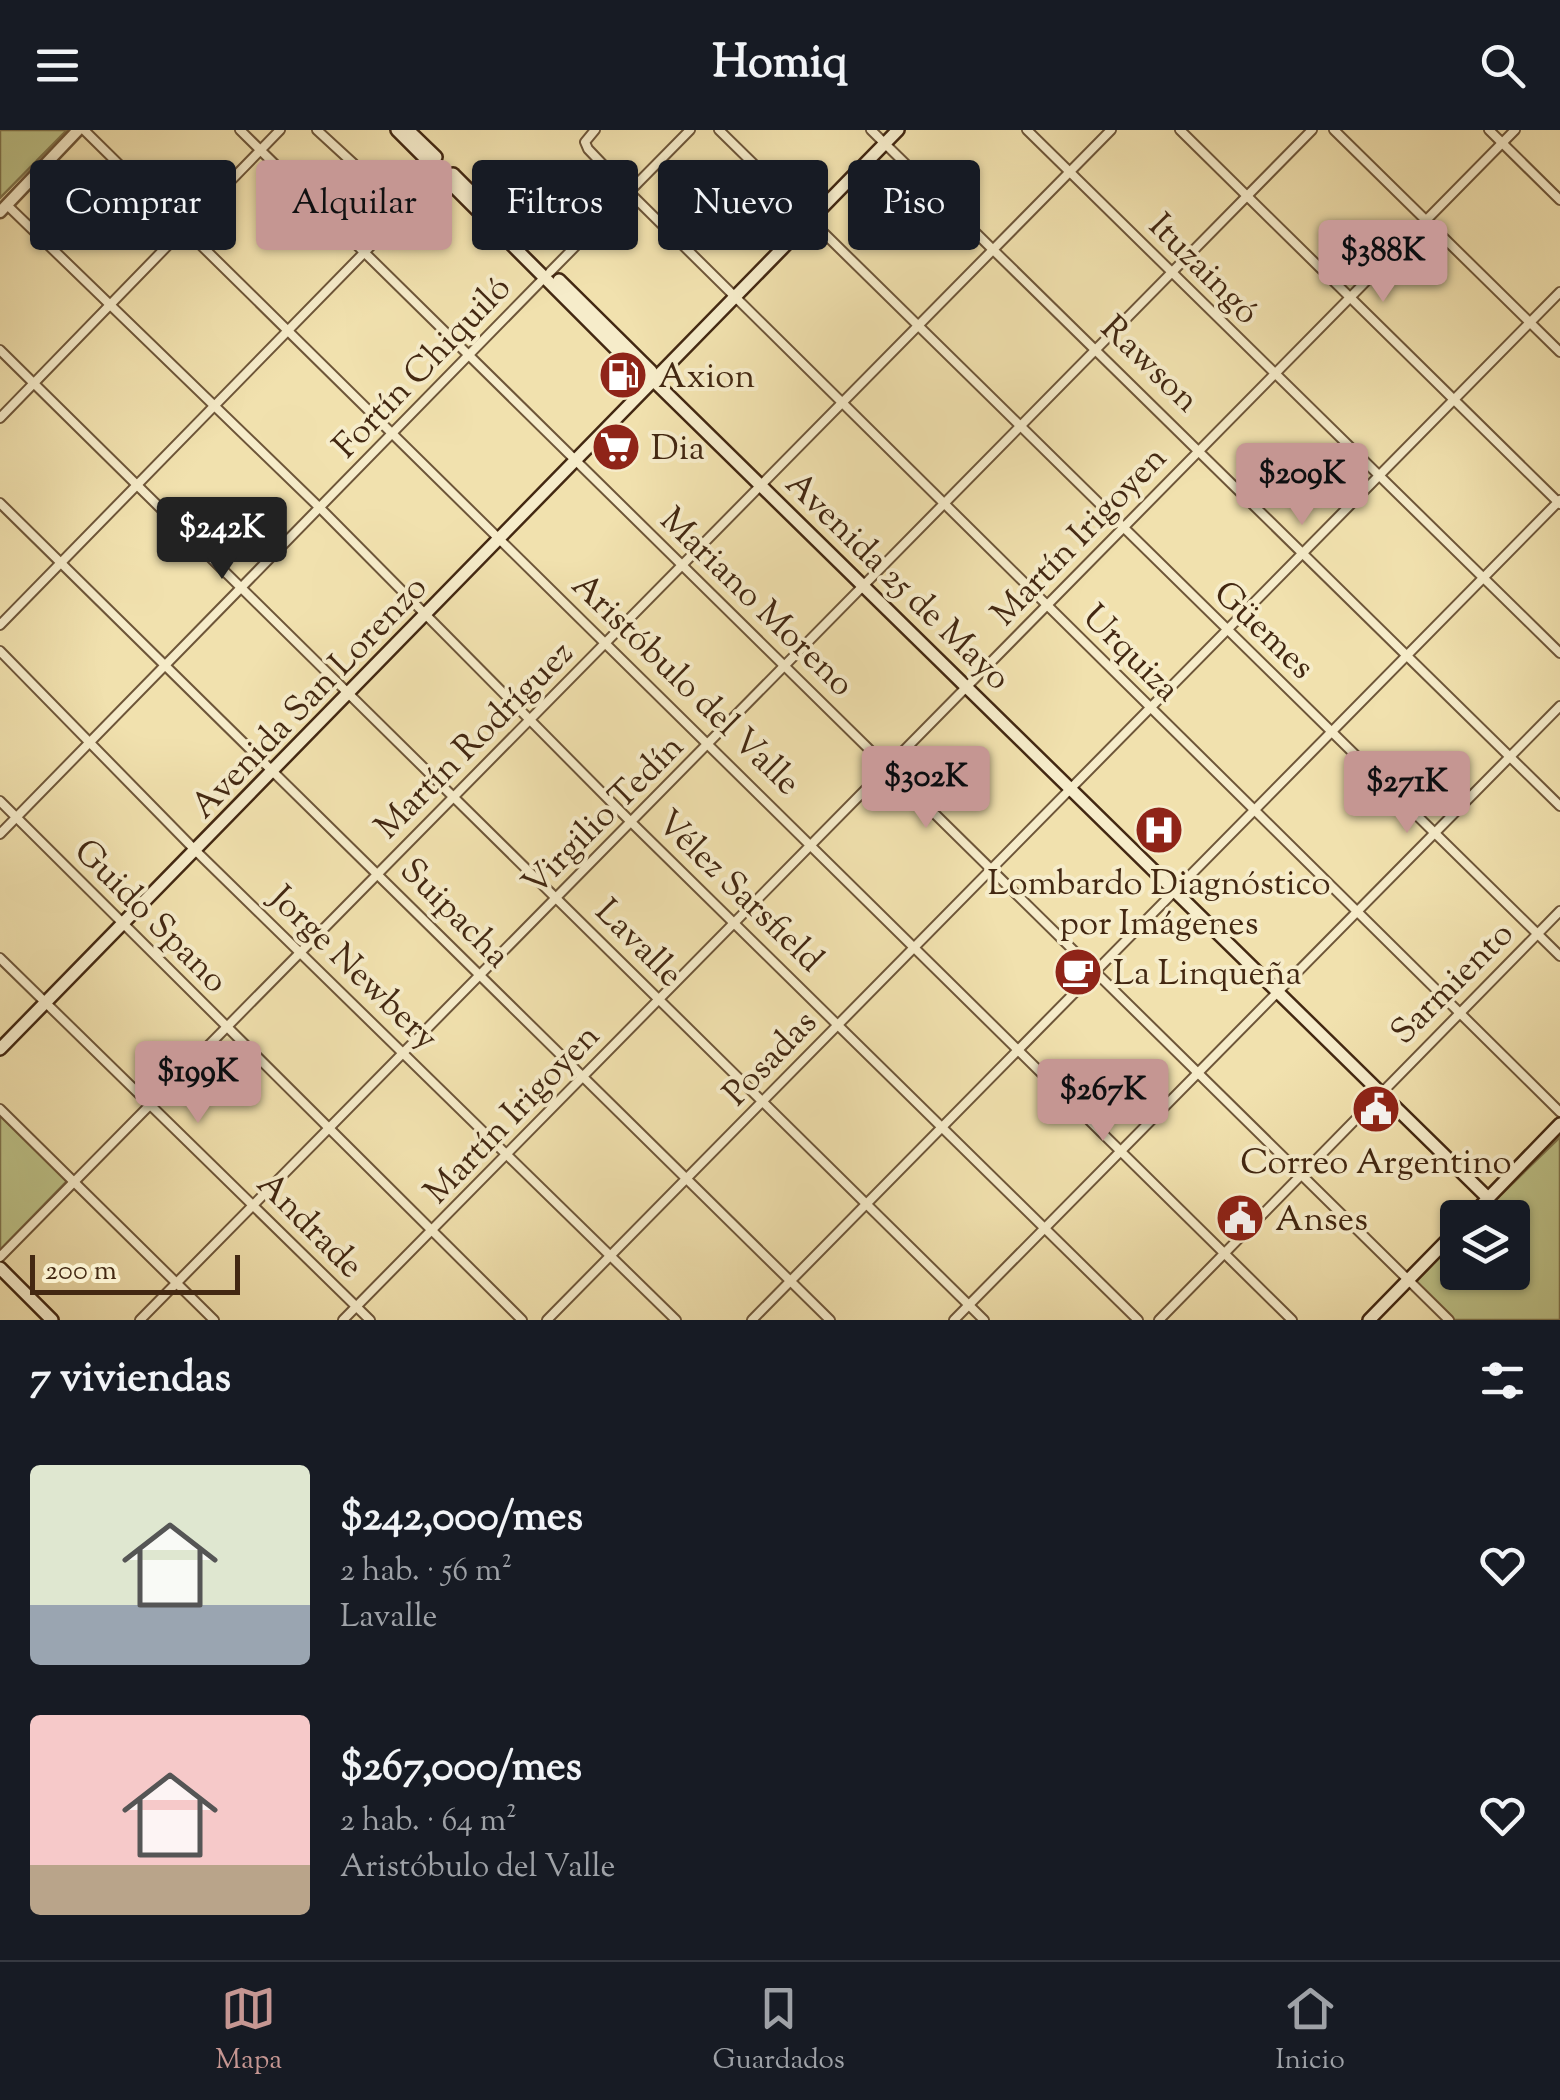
<!DOCTYPE html>
<html lang="es">
<head>
<meta charset="utf-8">
<style>
  body { margin:0; font-family:"Sorts Mill Goudy",serif; background:#20242c; color:#f1f3f6; height:100vh; display:flex; flex-direction:column; font-size:38px; white-space:nowrap }
  * { box-sizing:border-box; margin:0 }
  p { font-size:32px; color:#9ea1a6 }
  .icon { flex:none; width:55px; height:55px; fill:none; stroke:currentColor; stroke-width:2; stroke-linecap:round; stroke-linejoin:round }
  .map { position:relative; height:1190px; overflow:hidden }
  .drawer { display:flex; flex-direction:column; background:#171b24; flex:1 }
  .drawer>* { flex:none }
  .top-card { position:absolute; left:30px; top:30px; width:1000px; height:90px; display:flex; gap:20px }
  .controls { position:absolute; left:1440px; top:1070px; display:grid; gap:20px }
  .controls a { display:grid; place-items:center; width:90px; height:90px; border-radius:10px; background:#171b24; box-shadow:0 2px 8px #0004; font-size:50px }
  .scale { position:absolute; left:30px; bottom:25px; width:210px; box-sizing:border-box; padding-left:10px; border:5px solid #432812; border-top:0; font-size:28px; line-height:35px; white-space:nowrap; color:#432812; -webkit-text-stroke:8px #f6ecca; paint-order:stroke }
  .price { position:absolute; translate:-50% -85px; padding:0 22px; border-radius:10px; background:#c59692; color:#111; font-size:32px; line-height:65px; filter:drop-shadow(0 2px 5px #0008) }
  .price::after { content:''; position:absolute; left:50%; top:60px; width:30px; height:22px; margin-left:-15px; background:inherit; clip-path:polygon(0 0,100% 0,50% 100%) }
  .price.on { background:#222; color:#fff }
  ul { padding:0; list-style:none }
  li { display:flex; align-items:center; gap:30px; height:250px; padding:0 30px }
  li span { display:grid; place-items:center; flex:none; width:280px; height:200px; border-radius:10px; color:#555 }
  li>.icon { margin-inline-start:auto }
  span .icon { width:120px; height:120px; fill:#fffc; stroke-width:1 }
  li b { font-size:42px }
  h2 { display:flex; justify-content:space-between; align-items:center; height:120px; padding:0 30px; font-size:42px }
  .pill { padding:0 35px; border-radius:10px; background:#171b24; box-shadow:0 2px 8px #0004; font-size:35px; line-height:90px }
  .pill.on { background:#c59692; color:#111 }
  header { display:flex; justify-content:space-between; align-items:center; height:130px; padding:0 30px; background:#171b24; font-size:45px; font-weight:700 }
  .dock { display:flex; justify-content:space-around; align-items:center; height:140px; border-top:2px solid #363941; background:#171b24; font-size:28px; color:#9ea1a6 }
  .dock a { display:grid; justify-items:center; gap:5px }
  .dock .on { color:#c59692 }
  .map>svg:first-child { display:block }
</style>
</head>
<body>
<header><svg class="icon" aria-label="menu" viewBox="0 0 24 24"><path d="M4 6h16M4 12h16M4 18h16"/></svg>Homiq<svg class="icon" aria-label="search" viewBox="0 0 24 24"><circle cx="10" cy="10" r="6"/><path d="M15 15l6 6"/></svg></header>
<div class="map">
<svg width="1560" height="1190" viewBox="0 0 1560 1190">
  <rect width="100%" height="100%" fill="#f1e1ae"/>
  <filter id="stains"><feTurbulence type="fractalNoise" baseFrequency=".002" numOctaves="4"/><feColorMatrix values="0 0 0 0 .2 0 0 0 0 .09 0 0 0 0 .02 0 0 0 .5 -.17"/></filter>
  <radialGradient id="worn" r=".72"><stop offset=".6" stop-color="#630" stop-opacity="0"/><stop offset="1" stop-color="#630" stop-opacity=".3"/></radialGradient>
  <g fill="#bdc288" stroke="#80754d" stroke-width="2.5">
    <path d="M0 0H67L0 68Z"/>
    <path d="M0 983 67 1051 0 1120Z"/>
    <path d="M1560 1007V1190H1454L1415 1152 1457 1109 1458 1142H1512V1088L1478 1087Z"/>
  </g>
  <g fill="none" stroke-linecap="round" stroke-linejoin="round">
    <g stroke="#6e5639" stroke-width="12">
      <g id="minor">
        <path d="M84 0 1292 1190"/>
        <path d="M240 0 1449 1190"/>
        <path d="M317 0 354 34"/>
        <path d="M595 0 585 12 588 19 629 62 1560 982"/>
        <path d="M719 0 1560 826"/>
        <path d="M871 0 1560 676"/>
        <path d="M1027 0 1560 523"/>
        <path d="M1180 0 1560 374"/>
        <path d="M1334 0 1560 222"/>
        <path d="M1489 0 1560 70"/>
        <path d="M7 75 321 379 632 693 1138 1190"/>
        <path d="M550 142 690 0"/>
        <path d="M0 220 984 1190"/>
        <path d="M0 288 280 0"/>
        <path d="M0 373 830 1190"/>
        <path d="M0 495 442 43"/>
        <path d="M0 521 195 720 676 1190"/>
        <path d="M0 671 522 1190"/>
        <path d="M0 704 545 147"/>
        <path d="M0 828 370 1190"/>
        <path d="M0 979 214 1190"/>
        <path d="M0 1127 1111 0"/>
        <path d="M140 1190 1312 0"/>
        <path d="M343 1190 1515 0"/>
        <path d="M547 1190 1560 162"/>
        <path d="M752 1190 1560 370"/>
        <path d="M954 1190 1560 576"/>
        <path d="M1159 1190 1560 781"/>
      </g>
    </g>
    <g stroke="#6e5639" stroke-width="15">
      <path id="tertiary" d="M0 82 78 0"/>
    </g>
    <g stroke="#432812" stroke-width="16">
      <g id="secondary">
        <path d="M397 0 644 247 655 252 1488 1068"/>
        <path d="M408 0 436 27"/>
        <path d="M453 44 514 105"/>
        <path d="M559 150 651 241 655 252"/>
        <path d="M0 919 898 0"/>
        <path d="M1469 1088 1560 994"/>
        <path d="M0 1138 52 1190"/>
        <path d="M1369 1190 1458 1099"/>
      </g>
    </g>
    <use href="#minor" stroke="#f6ecca" stroke-width="8"/>
    <use href="#tertiary" stroke="#f6ecca" stroke-width="10"/>
    <use href="#secondary" stroke="#f6ecca" stroke-width="11"/>
  </g>
  <defs>
    <g id="fuel-disc" transform="scale(2.5)"><circle r="9.5" fill="#8f2418" stroke="#f6ecca"/><path d="M-5.5-6h7V0h2V4h1.3V-2.5L3-4.5l.8-.8L6-3V5H2.5V1h-1V6h-7ZM-4.2-4.7v3.2H.2V-4.7Z" fill="#fff"/></g>
    <g id="supermarket-disc" transform="scale(2.5)"><circle r="9.5" fill="#8f2418" stroke="#f6ecca"/><path d="M-6-5.5h2.5l.6 2H6L4.5 2H-2.5L-4.4-4H-6ZM-1.5 3.2a1.3 1.3 0 1 0 .1 0ZM3 3.2a1.3 1.3 0 1 0 .1 0Z" fill="#fff"/></g>
    <g id="hospital-disc" transform="scale(2.5)"><circle r="9.5" fill="#8f2418" stroke="#f6ecca"/><path d="M-5-5h3v3.5h4V-5h3V5h-3V1.5h-4V5h-3Z" fill="#fff"/></g>
    <g id="cafe-disc" transform="scale(2.5)"><circle r="9.5" fill="#8f2418" stroke="#f6ecca"/><path d="M-5.5-4.5H6V0H3Q3 3.5 0 3.5H-2.5Q-5.5 3.5-5.5 0ZM3-3.2v2h1.7v-2ZM-6 4.5H4V6H-6Z" fill="#fff"/></g>
    <g id="civic-disc" transform="scale(2.5)"><circle r="9.5" fill="#8f2418" stroke="#f6ecca"/><path d="M-.6-6.5H3V-4.5H.6V-3L4-1V1h2V6H-6V1h2V-1L-.6-3ZM-1.2 2.5V6h2.4V2.5Z" fill="#fff"/></g>
  </defs>
  <g fill-rule="evenodd">
    <use href="#fuel-disc" x="623" y="245"/>
    <use href="#supermarket-disc" x="616" y="317"/>
    <use href="#hospital-disc" x="1159" y="700"/>
    <use href="#cafe-disc" x="1078" y="842"/>
    <use href="#civic-disc" x="1376" y="979"/>
    <use href="#civic-disc" x="1240" y="1088"/>
  </g>
  <g text-anchor="middle" stroke-width="8" stroke-linejoin="round" paint-order="stroke">
    <g font-size="35" fill="#432812" stroke="#f6ecca">
      <text transform="translate(1205 138) rotate(45)" y="12">Ituzaingó</text>
      <text transform="translate(1151 233) rotate(44)" y="12">Rawson</text>
      <text transform="translate(421 236) rotate(-46)" y="12">Fortín Chiquiló</text>
      <text transform="translate(1078 405) rotate(-46)" y="12">Martín Irigoyen</text>
      <text transform="translate(899 450) rotate(44)" y="12">Avenida 25 de Mayo</text>
      <text transform="translate(758 471) rotate(44)" y="12">Mariano Moreno</text>
      <text transform="translate(1265 499) rotate(44)" y="12">Güemes</text>
      <text transform="translate(1132 522) rotate(45)" y="12">Urquiza</text>
      <text transform="translate(687 553) rotate(44)" y="12">Aristóbulo del Valle</text>
      <text transform="translate(308 566) rotate(-46)" y="12">Avenida San Lorenzo</text>
      <text transform="translate(473 609) rotate(-45)" y="12">Martín Rodríguez</text>
      <text transform="translate(602 684) rotate(-45)" y="12">Virgilio Tedín</text>
      <text transform="translate(741 760) rotate(44)" y="12">Vélez Sarsfield</text>
      <text transform="translate(456 782) rotate(45)" y="12">Suipacha</text>
      <text transform="translate(152 785) rotate(45)" y="12">Guido Spano</text>
      <text transform="translate(640 812) rotate(45)" y="12">Lavalle</text>
      <text transform="translate(355 837) rotate(44)" y="12">Jorge Newbery</text>
      <text transform="translate(1451 852) rotate(-45)" y="12">Sarmiento</text>
      <text transform="translate(769 927) rotate(-46)" y="12">Posadas</text>
      <text transform="translate(511 983) rotate(-46)" y="12">Martín Irigoyen</text>
      <text transform="translate(311 1094) rotate(45)" y="12">Andrade</text>
    </g>
    <g font-size="35" fill="#432812" stroke="#f6ecca" text-anchor="start">
      <text x="658" y="257">Axion</text>
      <text x="651" y="329">Dia</text>
      <text x="1159" y="764" text-anchor="middle">Lombardo Diagnóstico<tspan x="1159" dy="40">por Imágenes</tspan></text>
      <text x="1113" y="854">La Linqueña</text>
      <text x="1376" y="1043" text-anchor="middle">Correo Argentino</text>
      <text x="1275" y="1100">Anses</text>
    </g>
  </g>
  <rect width="100%" height="100%" filter="url(#stains)"/>
  <rect width="100%" height="100%" fill="url(#worn)"/>
</svg>
<div class="controls">
<a><svg class="icon" aria-label="layers" viewBox="0 0 24 24"><path d="M12 4l9 5-9 5-9-5zM3 14l9 5 9-5"/></svg></a>
</div>
<div class="scale">200 m</div>
<b class="price" style="left:1383px;top:175px">$388K</b>
<b class="price" style="left:1302px;top:398px">$209K</b>
<b class="price on" style="left:222px;top:452px">$242K</b>
<b class="price" style="left:926px;top:701px">$302K</b>
<b class="price" style="left:1407px;top:706px">$271K</b>
<b class="price" style="left:198px;top:996px">$199K</b>
<b class="price" style="left:1103px;top:1014px">$267K</b>
<div class="top-card">
<a class="pill">Comprar</a>
<a class="pill on">Alquilar</a>
<a class="pill">Filtros</a>
<a class="pill">Nuevo</a>
<a class="pill">Piso</a>
</div>
</div>
<section class="drawer">
<h2>7 viviendas<svg class="icon" aria-label="filters" viewBox="0 0 24 24"><path d="M4 7h16M4 17h16"/><circle cx="9" cy="7" r="2"/><circle cx="15" cy="17" r="2"/></svg></h2>
<ul>
<li><span style="background:linear-gradient(#dfe7d0 70%,#9aa5b1 0)"><svg class="icon" aria-label="home" viewBox="0 0 24 24"><path d="M3 11l9-7 9 7M6 9v11h12V9"/></svg></span><div><b>$242,000/mes</b><p>2 hab. · 56 m²</p><p>Lavalle</p></div><svg class="icon" aria-label="heart" viewBox="0 0 24 24"><path d="M12 20l-8-8c-3-5 5-10 8-4 3-6 11-1 8 4z"/></svg></li>
<li><span style="background:linear-gradient(#f6c9c9 75%,#b9a48a 0)"><svg class="icon" aria-label="home" viewBox="0 0 24 24"><path d="M3 11l9-7 9 7M6 9v11h12V9"/></svg></span><div><b>$267,000/mes</b><p>2 hab. · 64 m²</p><p>Aristóbulo del Valle</p></div><svg class="icon" aria-label="heart" viewBox="0 0 24 24"><path d="M12 20l-8-8c-3-5 5-10 8-4 3-6 11-1 8 4z"/></svg></li>
</ul>
</section>
<nav class="dock">
<a class="on"><svg class="icon" aria-label="map" viewBox="0 0 24 24"><path d="M3 6l6-2 6 2 6-2v14l-6 2-6-2-6 2zM9 4v14M15 6v14"/></svg>Mapa</a>
<a><svg class="icon" aria-label="saved" viewBox="0 0 24 24"><path d="M7 4h10v16l-5-4-5 4z"/></svg>Guardados</a>
<a><svg class="icon" aria-label="home" viewBox="0 0 24 24"><path d="M3 11l9-7 9 7M6 9v11h12V9"/></svg>Inicio</a>
</nav>
</body>
</html>
